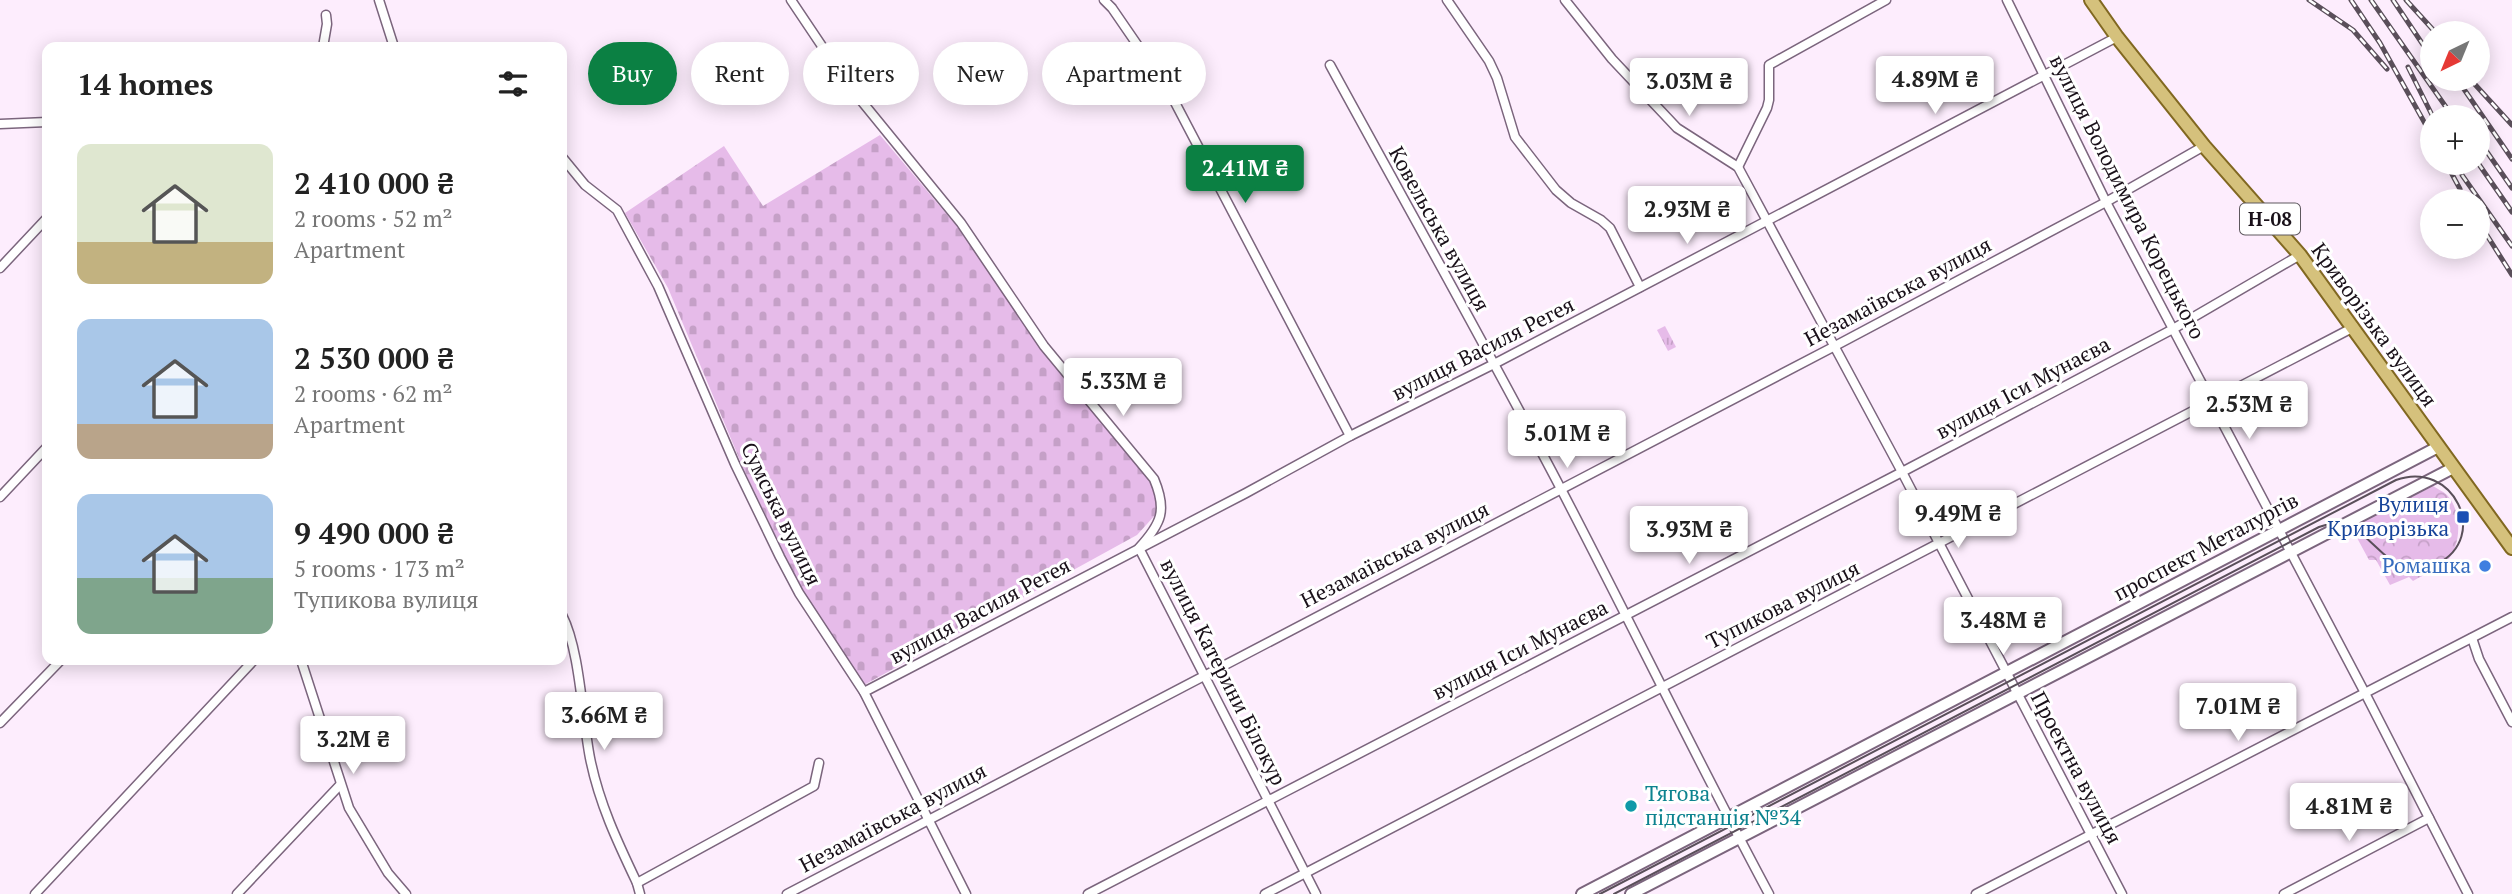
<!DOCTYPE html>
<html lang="en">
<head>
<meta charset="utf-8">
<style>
  body { margin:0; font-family:"PT Serif",serif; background:#f2f2f2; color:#222; height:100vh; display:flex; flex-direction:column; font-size:26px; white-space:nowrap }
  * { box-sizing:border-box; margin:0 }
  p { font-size:23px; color:#767676 }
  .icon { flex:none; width:38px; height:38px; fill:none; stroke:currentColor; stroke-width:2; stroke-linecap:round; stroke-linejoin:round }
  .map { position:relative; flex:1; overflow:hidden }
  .drawer { position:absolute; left:42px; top:42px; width:525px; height:623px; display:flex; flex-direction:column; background:#fff; border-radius:14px; box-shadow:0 4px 18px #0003 }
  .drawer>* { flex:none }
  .banner { position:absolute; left:588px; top:42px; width:665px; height:63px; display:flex; gap:14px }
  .needle { width:46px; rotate:223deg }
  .buttons { position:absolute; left:2420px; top:21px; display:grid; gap:14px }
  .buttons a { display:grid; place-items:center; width:70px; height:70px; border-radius:50%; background:#fff; box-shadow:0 4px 18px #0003; font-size:35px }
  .price { position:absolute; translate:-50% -60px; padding:0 16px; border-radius:7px; background:#fff; color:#222; font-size:23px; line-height:46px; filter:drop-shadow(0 2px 4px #0008) }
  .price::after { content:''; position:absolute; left:50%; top:42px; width:21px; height:16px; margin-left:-10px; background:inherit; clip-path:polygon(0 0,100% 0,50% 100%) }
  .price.selected { background:#0b8043; color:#fff }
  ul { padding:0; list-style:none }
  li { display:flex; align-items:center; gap:21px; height:175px; padding:0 35px }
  li span { display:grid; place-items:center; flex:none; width:196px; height:140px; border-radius:14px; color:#555 }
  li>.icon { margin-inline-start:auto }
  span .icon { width:84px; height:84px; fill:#fffc; stroke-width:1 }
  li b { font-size:30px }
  h2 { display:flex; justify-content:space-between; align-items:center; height:84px; padding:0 35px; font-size:30px }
  .tag { padding:0 24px; border-radius:32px; background:#fff; box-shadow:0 4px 18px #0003; font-size:24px; line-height:63px }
  .tag.selected { background:#0b8043; color:#fff }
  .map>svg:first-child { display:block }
</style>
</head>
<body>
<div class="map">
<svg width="2512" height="894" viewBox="0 0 2512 894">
  <defs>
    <pattern id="grass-tufts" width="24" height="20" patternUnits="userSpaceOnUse" patternTransform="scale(1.75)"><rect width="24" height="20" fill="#e6bbe9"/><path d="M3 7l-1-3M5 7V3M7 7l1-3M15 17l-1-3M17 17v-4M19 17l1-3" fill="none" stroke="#c5a0c7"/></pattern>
    <pattern id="forest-crowns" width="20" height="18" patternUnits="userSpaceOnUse" patternTransform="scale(1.75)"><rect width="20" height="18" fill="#e6bbe9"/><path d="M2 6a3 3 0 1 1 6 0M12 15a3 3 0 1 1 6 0" fill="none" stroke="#c5a0c7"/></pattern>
    <pattern id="cemetery-stones" width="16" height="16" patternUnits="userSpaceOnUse" patternTransform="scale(1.75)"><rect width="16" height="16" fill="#e6bbe9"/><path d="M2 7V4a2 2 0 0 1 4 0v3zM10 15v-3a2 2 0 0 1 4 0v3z" fill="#c5a0c7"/></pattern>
  </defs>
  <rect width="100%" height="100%" fill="#fdedfd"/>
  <path fill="url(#grass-tufts)" d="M1665 326 1676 347 1668 351 1657 330Z"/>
  <path fill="url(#forest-crowns)" d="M2433 486C2437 489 2443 491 2447 495 2462 511 2462 545 2447 561 2438 570 2423 575 2413 581L2409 577 2390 585 2376 560H2369L2356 536 2357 525Z"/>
  <path fill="url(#cemetery-stones)" d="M880 135 965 236 1050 357 1155 487 1157 513 1137 535 864 685 802 591 744 470 668 288 625 213 724 146 763 206Z"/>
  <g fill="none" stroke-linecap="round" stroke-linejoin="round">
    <g stroke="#7b657d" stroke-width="11">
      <g id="minor">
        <path d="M379 0 394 47"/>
        <path d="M791 0 846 82 961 223 1044 346 1154 479C1167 510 1162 523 1139 548L1316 894"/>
        <path d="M1104 0 1112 8 1169 91 1350 436"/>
        <path d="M1447 0 1489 61 1497 78 1515 137 1556 190 1571 203 1601 220 1610 228 1640 287"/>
        <path d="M1565 0 1612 59 1677 128 1738 167 1902 472 2122 894"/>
        <path d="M2007 0 2106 202 2365 693 2468 894"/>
        <path d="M323 47 327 24 326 15"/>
        <path d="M1330 65C1407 206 1486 346 1561 489 1631 623 1697 760 1769 894"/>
        <path d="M0 124 47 122"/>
        <path d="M562 157 585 185 617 210 658 286 735 464 780 557 799 593 864 692 966 894"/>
        <path d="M1738 167 1767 108 1769 100V65L1886 0"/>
        <path d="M0 268 47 218"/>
        <path d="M0 497 47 447"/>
        <path d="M562 615C580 650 582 717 590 758 599 803 617 841 637 883L640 894"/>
        <path d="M2472 638 2479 659 2512 722"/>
        <path d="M301 660 349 808 388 873 406 894"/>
        <path d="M864 692 1246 493 1350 436 1494 364 2117 37"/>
        <path d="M0 723 61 660"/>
        <path d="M637 883 814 786 819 763"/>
        <path d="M35 894 254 660"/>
        <path d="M237 894 340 785"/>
        <path d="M787 894 1835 346 2106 202 2204 146"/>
        <path d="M1088 894 1902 472 2173 329 2300 255"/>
        <path d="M1265 894 2354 327"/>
        <path d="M1976 894 2512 617"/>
        <path d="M2284 894 2429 818"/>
      </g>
    </g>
    <g stroke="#7b657d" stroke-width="14">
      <g id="secondary">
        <path d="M1582 894 2438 447"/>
        <path d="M1631 894 2453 468"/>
      </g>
    </g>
    <g stroke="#816821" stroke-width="16">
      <path id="primary" d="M2091 0 2117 37 2204 146 2300 255 2512 548"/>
    </g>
    <use href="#minor" stroke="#fff" stroke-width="8"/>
    <use href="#secondary" stroke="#fff" stroke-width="10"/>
    <use href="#primary" stroke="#d5c17c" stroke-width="12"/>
    <path stroke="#5a4f5a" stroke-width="2" d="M1600 894 2396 480C2453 459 2491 537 2437 564 2381 591 2372 506 2319 527L1614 894"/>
    <g stroke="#5a4f5a" stroke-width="5">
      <g id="rail">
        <path d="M2309 0 2353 30 2387 69"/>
        <path d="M2351 0 2380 43 2432 136"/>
        <path d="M2371 0 2453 117"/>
        <path d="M2393 0 2432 58"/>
        <path d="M2406 0 2436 33"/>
        <path d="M2408 67 2433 117"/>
        <path d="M2457 79 2512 159"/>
        <path d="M2470 79 2512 125"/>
        <path d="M2478 139 2512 188"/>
        <path d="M2446 163 2460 189"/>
        <path d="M2478 163 2512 212"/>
        <path d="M2462 175 2512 246"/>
        <path d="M2478 221 2512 275"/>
      </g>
    </g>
    <use href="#rail" stroke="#fff" stroke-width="2.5" stroke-dasharray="8" stroke-linecap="butt"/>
  </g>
  <rect fill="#1a4fb4" stroke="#fff" stroke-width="2.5" x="2456" y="510" width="14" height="14" rx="3.5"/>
  <circle fill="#3f7fe0" stroke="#fff" stroke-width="2.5" cx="2485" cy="566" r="7"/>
  <circle fill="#0f9aa8" stroke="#fff" stroke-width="2.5" cx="1631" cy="806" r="7"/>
  <g text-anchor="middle" stroke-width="6" stroke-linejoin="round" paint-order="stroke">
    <rect fill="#fff" stroke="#5e585e" stroke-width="2" x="2240" y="203.5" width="60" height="31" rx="5"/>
    <g font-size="19" font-weight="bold" fill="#191019">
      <text x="2270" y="226">Н-08</text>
    </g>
    <g font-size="21" fill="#191019" stroke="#fff">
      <text transform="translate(2127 197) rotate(63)" y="7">вулиця Володимира Корецького</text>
      <text transform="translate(1439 229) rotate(61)" y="7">Ковельська вулиця</text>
      <text transform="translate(1898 292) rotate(-28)" y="7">Незамаївська вулиця</text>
      <text transform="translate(2374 325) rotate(54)" y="7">Криворізька вулиця</text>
      <text transform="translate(1483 349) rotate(-27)" y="7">вулиця Василя Регея</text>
      <text transform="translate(2023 388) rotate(-28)" y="7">вулиця Іси Мунаєва</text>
      <text transform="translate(781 514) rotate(64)" y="7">Сумська вулиця</text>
      <text transform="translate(2206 547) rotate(-28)" y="7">проспект Металургів</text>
      <text transform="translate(1395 555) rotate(-27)" y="7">Незамаївська вулиця</text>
      <text transform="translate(1783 605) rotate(-27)" y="7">Тупикова вулиця</text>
      <text transform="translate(980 611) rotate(-28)" y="7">вулиця Василя Регея</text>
      <text transform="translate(1520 650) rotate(-27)" y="7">вулиця Іси Мунаєва</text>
      <text transform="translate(1223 672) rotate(63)" y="7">вулиця Катерини Білокур</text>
      <text transform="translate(2076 768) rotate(62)" y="7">Проектна вулиця</text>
      <text transform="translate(893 818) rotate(-28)" y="7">Незамаївська вулиця</text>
    </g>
    <g font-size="21" fill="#164399" stroke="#fff" text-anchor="end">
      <text x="2449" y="512">Вулиця<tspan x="2449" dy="24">Криворізька</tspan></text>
    </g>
    <g font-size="21" fill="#366cbe" stroke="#fff" text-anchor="end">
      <text x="2471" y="573">Ромашка</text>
    </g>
    <g font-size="21" fill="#0d838f" stroke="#fff" text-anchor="start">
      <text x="1645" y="801">Тягова<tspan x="1645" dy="24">пiдстанцiя №34</tspan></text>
    </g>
  </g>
</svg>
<div class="buttons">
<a><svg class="needle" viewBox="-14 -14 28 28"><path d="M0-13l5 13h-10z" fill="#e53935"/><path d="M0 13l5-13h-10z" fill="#767676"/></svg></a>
<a>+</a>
<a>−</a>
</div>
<b class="price" style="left:1935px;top:116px">4.89M ₴</b>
<b class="price" style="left:1689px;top:118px">3.03M ₴</b>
<b class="price selected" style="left:1245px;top:205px">2.41M ₴</b>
<b class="price" style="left:1687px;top:246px">2.93M ₴</b>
<b class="price" style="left:1123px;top:418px">5.33M ₴</b>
<b class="price" style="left:2249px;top:441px">2.53M ₴</b>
<b class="price" style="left:1567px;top:470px">5.01M ₴</b>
<b class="price" style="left:1958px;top:550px">9.49M ₴</b>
<b class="price" style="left:1689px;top:566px">3.93M ₴</b>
<b class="price" style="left:2003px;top:657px">3.48M ₴</b>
<b class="price" style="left:2238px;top:743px">7.01M ₴</b>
<b class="price" style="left:604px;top:752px">3.66M ₴</b>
<b class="price" style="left:353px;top:776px">3.2M ₴</b>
<b class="price" style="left:2349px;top:843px">4.81M ₴</b>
<div class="banner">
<a class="tag selected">Buy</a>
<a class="tag">Rent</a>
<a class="tag">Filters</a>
<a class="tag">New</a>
<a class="tag">Apartment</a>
</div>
<section class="drawer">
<h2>14 homes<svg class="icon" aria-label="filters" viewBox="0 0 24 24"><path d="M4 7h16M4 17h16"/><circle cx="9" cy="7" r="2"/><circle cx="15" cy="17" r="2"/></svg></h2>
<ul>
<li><span style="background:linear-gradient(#dfe7d0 70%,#c2b280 0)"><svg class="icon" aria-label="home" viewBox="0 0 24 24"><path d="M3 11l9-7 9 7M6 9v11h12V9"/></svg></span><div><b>2 410 000 ₴</b><p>2 rooms · 52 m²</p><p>Apartment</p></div></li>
<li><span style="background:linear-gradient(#a9c7e8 75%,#b9a48a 0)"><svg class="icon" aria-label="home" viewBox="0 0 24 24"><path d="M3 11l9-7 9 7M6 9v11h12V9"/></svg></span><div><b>2 530 000 ₴</b><p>2 rooms · 62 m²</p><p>Apartment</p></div></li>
<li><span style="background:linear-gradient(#a9c7e8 60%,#7fa58c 0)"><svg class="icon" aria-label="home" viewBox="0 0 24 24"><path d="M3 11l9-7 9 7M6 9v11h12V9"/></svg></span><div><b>9 490 000 ₴</b><p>5 rooms · 173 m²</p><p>Тупикова вулиця</p></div></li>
</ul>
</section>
</div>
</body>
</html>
